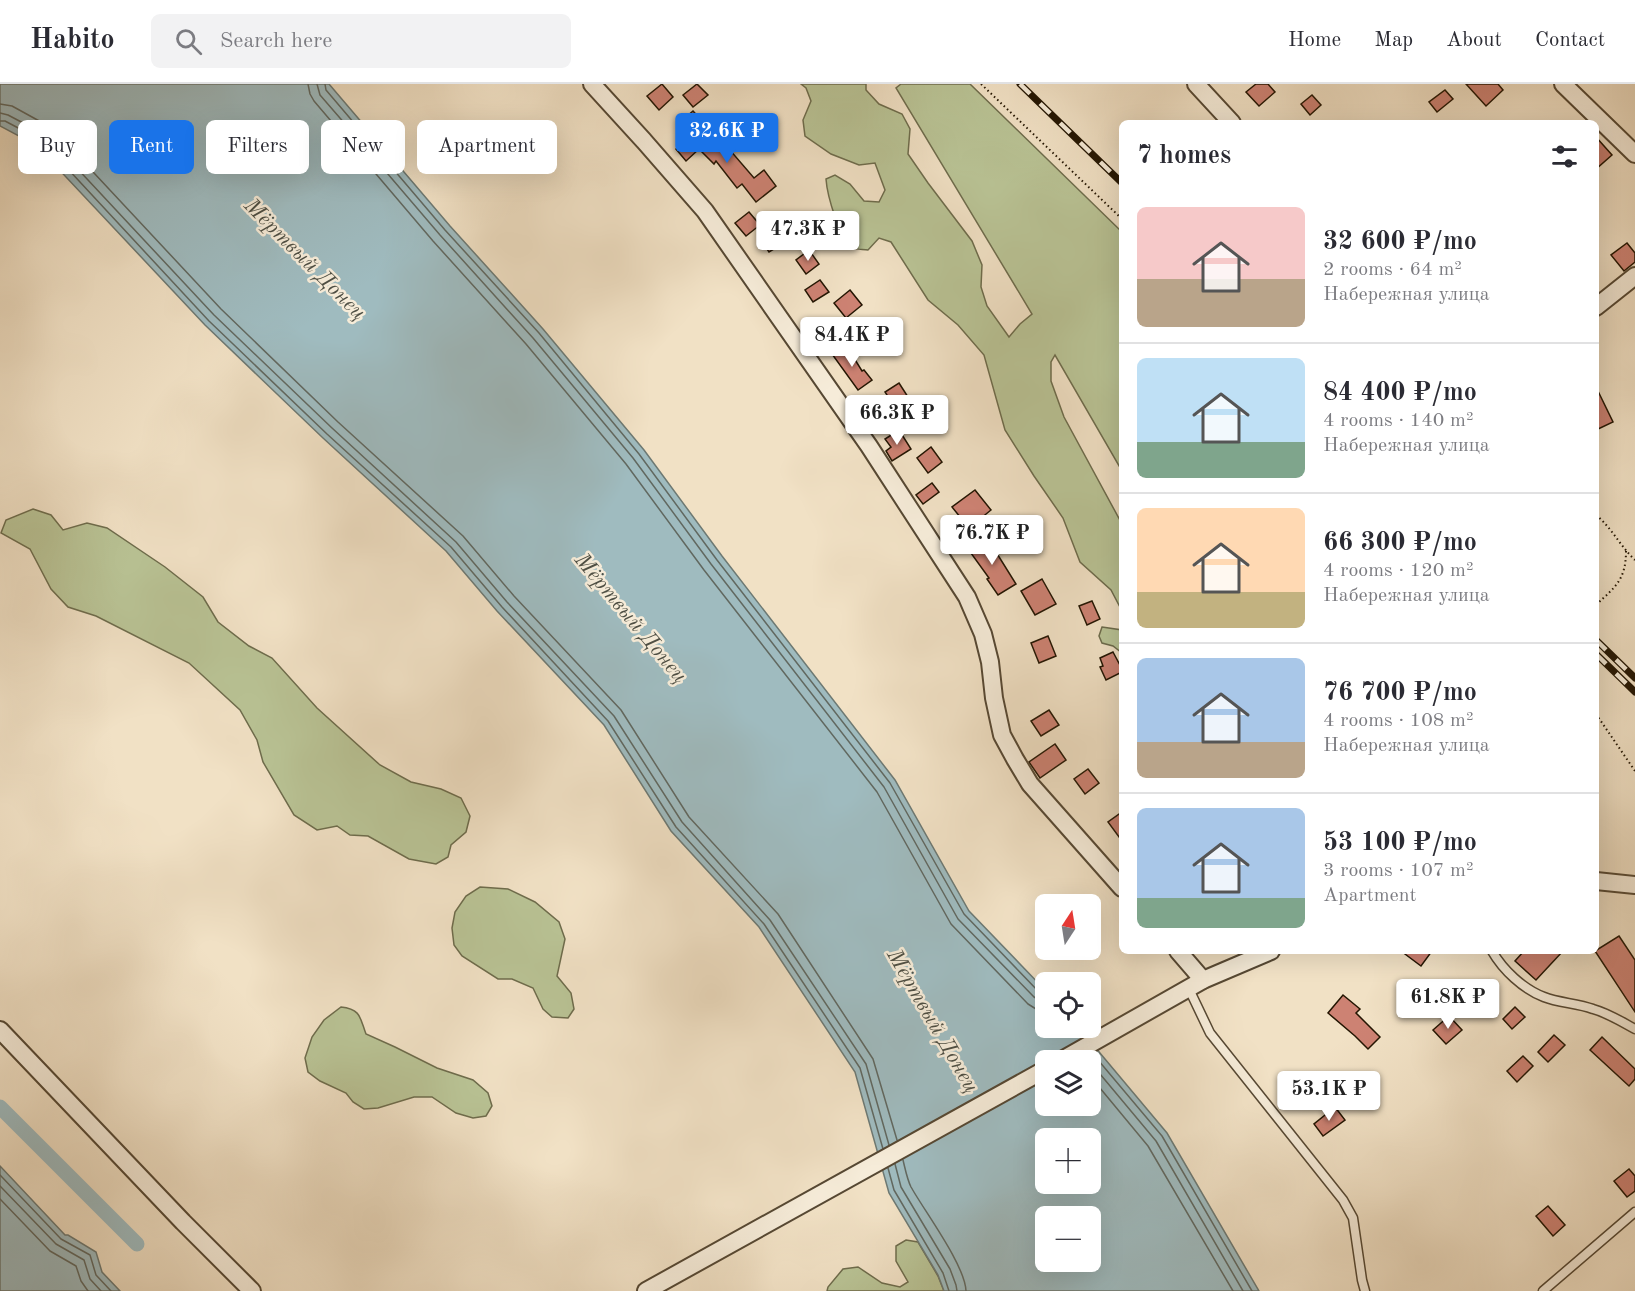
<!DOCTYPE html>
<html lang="en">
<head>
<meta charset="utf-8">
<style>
  body { margin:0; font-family:"Old Standard TT",serif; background:#f2f2f3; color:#2b2b33; height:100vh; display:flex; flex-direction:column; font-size:22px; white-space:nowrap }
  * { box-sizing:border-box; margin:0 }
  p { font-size:20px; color:#7c7c81 }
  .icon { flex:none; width:33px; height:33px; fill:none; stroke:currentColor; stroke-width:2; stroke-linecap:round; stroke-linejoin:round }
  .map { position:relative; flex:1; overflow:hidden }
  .panel { position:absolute; left:1119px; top:36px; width:480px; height:834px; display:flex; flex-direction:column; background:#fff; border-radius:9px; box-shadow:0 6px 24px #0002 }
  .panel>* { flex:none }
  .guide { position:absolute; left:18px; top:36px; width:570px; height:54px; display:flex; gap:12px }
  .needle { width:39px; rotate:12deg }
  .fabs { position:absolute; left:1035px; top:810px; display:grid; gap:12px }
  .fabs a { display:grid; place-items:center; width:66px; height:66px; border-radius:9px; background:#fff; box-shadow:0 6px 24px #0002; font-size:30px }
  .price { position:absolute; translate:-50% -51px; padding:0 14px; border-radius:6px; background:#fff; color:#222; font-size:20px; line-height:39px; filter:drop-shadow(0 2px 3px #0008) }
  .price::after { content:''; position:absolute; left:50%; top:36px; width:18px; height:14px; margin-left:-9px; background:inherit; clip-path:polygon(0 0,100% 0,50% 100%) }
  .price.active { background:#1a73e8; color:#fff }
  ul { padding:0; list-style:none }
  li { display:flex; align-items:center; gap:18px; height:150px; padding:0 18px }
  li+li { border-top:2px solid #e1e1e2 }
  li span { display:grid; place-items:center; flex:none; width:168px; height:120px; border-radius:9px; color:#555 }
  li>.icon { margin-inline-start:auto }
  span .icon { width:72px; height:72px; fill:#fffc; stroke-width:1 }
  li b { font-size:26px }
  h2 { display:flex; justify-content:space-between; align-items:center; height:72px; padding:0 18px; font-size:26px }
  .tag { padding:0 21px; border-radius:9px; background:#fff; box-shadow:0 6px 24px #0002; font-size:21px; line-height:54px }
  .tag.active { background:#1a73e8; color:#fff }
  header { display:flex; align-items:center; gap:36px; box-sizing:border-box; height:84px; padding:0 30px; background:#fff; border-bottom:2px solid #e1e1e2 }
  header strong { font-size:28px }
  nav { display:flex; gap:33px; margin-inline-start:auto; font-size:21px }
  .search { width:420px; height:54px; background:#f2f2f3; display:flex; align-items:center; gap:15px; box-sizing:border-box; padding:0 21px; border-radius:9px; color:#7c7c81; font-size:22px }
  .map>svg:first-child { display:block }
</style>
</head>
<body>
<header>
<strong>Habito</strong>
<div class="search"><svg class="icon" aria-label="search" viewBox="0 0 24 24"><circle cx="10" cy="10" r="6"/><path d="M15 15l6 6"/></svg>Search here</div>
<nav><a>Home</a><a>Map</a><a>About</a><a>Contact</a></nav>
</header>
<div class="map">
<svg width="1635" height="1207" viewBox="0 0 1635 1207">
  <rect width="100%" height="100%" fill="#f1e1c5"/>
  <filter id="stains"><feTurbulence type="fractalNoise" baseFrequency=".00333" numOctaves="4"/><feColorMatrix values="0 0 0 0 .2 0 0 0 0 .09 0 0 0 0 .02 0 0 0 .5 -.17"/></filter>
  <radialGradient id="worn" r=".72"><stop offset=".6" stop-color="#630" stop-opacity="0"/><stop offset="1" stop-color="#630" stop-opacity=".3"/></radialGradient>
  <g fill="#b9c395" stroke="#6e6c4c" stroke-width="1.5">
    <path d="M801 0H866V6L879 20 902 30 910 45 908 70 928 99 972 157 982 181 981 203 987 222 1009 253 1020 240 1032 230 896 4 901 0H970L1122 148V387L1055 271 1051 278V297L1064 333 1122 440V527L1111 506 1080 478 1063 434 1034 392 1005 346 984 271 958 241 928 216 891 158 879 154 868 166C864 165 857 166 854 164 840 159 827 110 826 95L835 91 850 100 864 117 879 118 885 106 875 79 859 81 831 70 805 52 803 36 811 17 806 4Z"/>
    <path d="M33 425 51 431 63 446 87 439 107 444 165 483 203 513 218 538 249 562 272 574 317 624 380 681 411 698 441 705 461 714 470 732 466 748 451 761 448 773 436 780 409 775 368 752 350 751 337 742 317 746 294 731 263 678 257 656 240 626 189 579 96 532 68 523 51 505 30 465 1 449 6 436Z"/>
    <path d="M1102 543 1122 546V569L1113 562 1102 559 1099 552Z"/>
    <path d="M480 803 508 805 535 818 559 838 565 855 557 892 571 909 574 925 568 934 552 933 543 925 533 904 512 895H498L462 872 454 861 452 844 455 828 466 812Z"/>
    <path d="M341 923C361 925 360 934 366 950L395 963 437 984 473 996 488 1009 492 1022 486 1032 473 1034 456 1029 432 1013H414L378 1024 364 1025 353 1018 346 1009 320 997 308 988 305 974 312 953 324 936Z"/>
    <path d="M906 1156 918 1158 938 1192 944 1207H827L828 1203 843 1185 858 1183 882 1199 900 1203 908 1198 896 1177V1162Z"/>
  </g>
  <g fill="#9fbbbf" stroke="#6d7973" stroke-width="1.5" fill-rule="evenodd">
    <path d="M0 0H329L450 142 543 245 644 366 722 472 895 696 969 827 1045 906 1046 944H1079L1167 1049 1259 1207H944L938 1191 889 1109 855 988 759 843 671 747 604 641 497 527 446 467 323 354 205 241 36 61 0 42ZM1046 976H1090V1022H1046ZM1046 1054H1090V1100H1046ZM1046 1132H1090V1178H1046Z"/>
    <path d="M0 1082 65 1151H68L96 1168 102 1188 120 1207H0Z"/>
  </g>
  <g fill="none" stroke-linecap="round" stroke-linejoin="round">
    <g stroke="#616860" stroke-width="1.5">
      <path d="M308 0 310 10 314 17 433 157 526 260 626 380 704 486 877 708 951 840 1028 920 1036 925 1046 926"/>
      <path d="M317 0 320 11 346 41 440 151 533 254 633 374 711 480 884 703 958 835 1034 913 1039 916 1046 917"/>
      <path d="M325 0 326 6 445 146 539 249 639 370 717 476 890 699 964 830 1039 908 1046 909"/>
      <path d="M0 20 12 22 52 44 221 225 338 338 463 452 514 512 621 626 689 733 778 830 873 975 897 1056"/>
      <path d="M0 29 8 31 46 51 214 231 332 344 456 458 507 518 614 632 682 738 770 836 866 980 889 1061"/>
      <path d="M0 37H5L41 56 209 237 327 350 451 463 502 523 608 637 676 743 764 840 860 984 883 1065"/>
      <path d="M1093 970 1162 1052 1252 1207"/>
      <path d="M1090 978 1156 1057 1243 1207"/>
      <path d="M1090 992 1148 1062 1233 1207"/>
      <path d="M903 1076C905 1084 907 1095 911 1103 925 1128 965 1181 966 1207"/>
      <path d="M895 1080 901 1103 950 1185 956 1201 957 1207"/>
      <path d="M888 1084 894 1106 943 1189 949 1207"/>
      <path d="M0 1091 61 1155 90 1171 96 1191 111 1207"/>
      <path d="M0 1102 56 1160 84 1176 90 1195 101 1207"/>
      <path d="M0 1115 50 1167 76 1182 81 1197 88 1207"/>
    </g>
    <path stroke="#9fbbbf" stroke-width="15" d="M0 1023 137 1160"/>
  </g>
  <g fill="#cd8273" stroke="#231502" stroke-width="1.5">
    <path d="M662 0 673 13 659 26 647 12Z"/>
    <path d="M697 0 708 11 693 23 683 11Z"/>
    <path d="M1256 0H1268L1275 8 1259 22 1246 8Z"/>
    <path d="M1466 0H1498L1503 6 1486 22Z"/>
    <path d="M1445 6 1453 15 1437 28 1429 18Z"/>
    <path d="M1312 11 1321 21 1310 31 1301 20Z"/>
    <path d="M693 27 702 37 688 48 680 38Z"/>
    <path d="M698 45 710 58 717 51 754 94 764 86 776 102 756 118 742 100 737 104 716 77 714 80 699 65 686 77 676 65Z"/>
    <path d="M1596 53 1612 71 1596 85Z"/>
    <path d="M749 128 760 141 746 152 735 139Z"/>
    <path d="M775 143 784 159 769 168 759 153Z"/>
    <path d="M1627 159 1635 169V178L1624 187 1611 171Z"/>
    <path d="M809 166 819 180 806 190 796 176Z"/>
    <path d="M820 196 829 208 813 218 805 206Z"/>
    <path d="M850 206 862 221 846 234 834 219Z"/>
    <path d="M846 261 862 287 864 286 872 296 858 306 832 270Z"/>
    <path d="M899 299 908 313 894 322 885 308Z"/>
    <path d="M1596 303 1613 338 1596 346Z"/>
    <path d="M899 346 911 365 892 377 886 367 891 363 885 355Z"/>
    <path d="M931 363 942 378 928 389 917 374Z"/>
    <path d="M932 399 939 408 923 420 916 411Z"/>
    <path d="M975 406 991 426 969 444 952 423Z"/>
    <path d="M986 452 997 467 996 468 1016 500 998 511 987 495 989 494 968 465Z"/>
    <path d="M1042 495 1056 520 1035 531 1021 507Z"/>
    <path d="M1092 517 1100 535 1087 541 1079 522Z"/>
    <path d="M1048 552 1056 572 1039 579 1031 559Z"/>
    <path d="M1113 568 1122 585V588L1106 596 1100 583 1103 582 1100 574Z"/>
    <path d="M1049 626 1059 641 1041 652 1031 637Z"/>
    <path d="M1055 660 1066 676 1040 694 1029 678Z"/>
    <path d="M1088 685 1099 699 1085 710 1074 695Z"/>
    <path d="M1122 728V757L1108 738Z"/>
    <path d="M1619 852 1635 876V928L1595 867Z"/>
    <path d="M1401 867H1432L1421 882Z"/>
    <path d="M1524 867H1563L1536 896 1515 877Z"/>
    <path d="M1343 911 1360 925 1356 929 1380 953 1368 965 1355 952 1328 929Z"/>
    <path d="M1515 923 1525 933 1512 945 1503 935Z"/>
    <path d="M1449 932 1462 946 1446 960 1433 946Z"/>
    <path d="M1554 951 1565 961 1548 978 1538 968Z"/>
    <path d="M1602 953 1635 985V995L1629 1002 1590 966Z"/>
    <path d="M1523 972 1533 982 1517 998 1507 987Z"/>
    <path d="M1335 1023 1345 1036 1323 1052 1314 1040Z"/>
    <path d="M1629 1085 1635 1092V1107L1627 1113 1614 1097Z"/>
    <path d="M1548 1122 1565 1141 1553 1152 1536 1132Z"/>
  </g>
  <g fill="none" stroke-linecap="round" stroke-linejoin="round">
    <g stroke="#564833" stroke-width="11">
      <g id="service">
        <path d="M1492 867C1503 886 1523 905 1544 913 1559 919 1577 919 1593 925 1608 929 1622 938 1635 945"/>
        <path d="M1189 905 1210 949 1343 1116 1353 1134 1362 1196 1365 1207"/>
        <path d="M1543 1207 1635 1128"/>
      </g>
    </g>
    <g stroke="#564833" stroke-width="20">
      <g id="minor">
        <path d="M592 0 644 57 705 127 869 362 967 513 983 550 990 578 994 614 1002 651 1015 675 1030 700 1122 804"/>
        <path d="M1196 0 1232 39"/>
        <path d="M1563 0 1635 70"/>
        <path d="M1596 223 1635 192"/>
        <path d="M1596 797 1635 801"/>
        <path d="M1178 867 1203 896"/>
        <path d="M0 946 183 1138 252 1207"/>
        <path d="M1062 976 1203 896 1271 867"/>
        <path d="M646 1207 1046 985"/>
      </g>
    </g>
    <g stroke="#231502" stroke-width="2" stroke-dasharray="1.5 3" stroke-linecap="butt">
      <path d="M981 0 1122 135"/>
      <path d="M1596 431C1612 444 1620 462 1635 476"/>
      <path d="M1596 521C1615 503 1626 496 1626 467"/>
      <path d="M1596 630 1635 687"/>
    </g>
    <use href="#service" stroke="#f6ecd9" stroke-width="8"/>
    <use href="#minor" stroke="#f6ecd9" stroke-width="16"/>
    <g stroke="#231502" stroke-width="7">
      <g id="rail">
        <path d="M1020 0 1122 99"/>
        <path d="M1596 556 1635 594"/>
        <path d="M1596 570 1635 608"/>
      </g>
    </g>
    <use href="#rail" stroke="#f6ecd9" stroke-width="4.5" stroke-dasharray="14" stroke-linecap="butt"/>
  </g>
  <g text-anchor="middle" stroke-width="5" stroke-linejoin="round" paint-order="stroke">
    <g font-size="22" font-style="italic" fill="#4e4f44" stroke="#f6ecd9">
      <text transform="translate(306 174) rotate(45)" y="8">Мёртвый Донец</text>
      <text transform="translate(632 533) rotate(50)" y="8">Мёртвый Донец</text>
      <text transform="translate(934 936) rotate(60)" y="8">Мёртвый Донец</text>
    </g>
  </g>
  <rect width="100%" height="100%" filter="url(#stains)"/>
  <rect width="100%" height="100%" fill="url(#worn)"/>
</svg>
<div class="fabs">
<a><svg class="needle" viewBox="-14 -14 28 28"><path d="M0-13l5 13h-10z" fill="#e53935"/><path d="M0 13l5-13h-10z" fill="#7c7c81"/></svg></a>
<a><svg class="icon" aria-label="locate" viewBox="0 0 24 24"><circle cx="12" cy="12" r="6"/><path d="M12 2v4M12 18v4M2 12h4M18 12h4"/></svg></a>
<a><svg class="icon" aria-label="layers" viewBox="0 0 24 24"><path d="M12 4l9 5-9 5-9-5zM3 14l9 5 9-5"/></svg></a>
<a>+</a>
<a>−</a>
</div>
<b class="price active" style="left:727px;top:80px">32.6K ₽</b>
<b class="price" style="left:808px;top:178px">47.3K ₽</b>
<b class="price" style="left:852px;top:284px">84.4K ₽</b>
<b class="price" style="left:897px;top:362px">66.3K ₽</b>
<b class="price" style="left:992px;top:482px">76.7K ₽</b>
<b class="price" style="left:1448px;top:946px">61.8K ₽</b>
<b class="price" style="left:1329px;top:1038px">53.1K ₽</b>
<div class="guide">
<a class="tag">Buy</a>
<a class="tag active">Rent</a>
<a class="tag">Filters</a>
<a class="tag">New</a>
<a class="tag">Apartment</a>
</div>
<section class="panel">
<h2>7 homes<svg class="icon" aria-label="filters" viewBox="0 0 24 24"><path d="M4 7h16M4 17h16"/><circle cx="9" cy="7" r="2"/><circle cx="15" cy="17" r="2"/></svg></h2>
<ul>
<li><span style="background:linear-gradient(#f6c9c9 60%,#b9a48a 0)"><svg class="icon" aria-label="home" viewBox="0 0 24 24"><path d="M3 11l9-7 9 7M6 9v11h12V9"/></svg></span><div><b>32 600 ₽/mo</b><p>2 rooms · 64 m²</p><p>Набережная улица</p></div></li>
<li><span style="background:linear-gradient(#bfe0f5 70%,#7fa58c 0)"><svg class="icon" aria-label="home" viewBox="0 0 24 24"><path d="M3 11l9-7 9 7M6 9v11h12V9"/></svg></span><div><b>84 400 ₽/mo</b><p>4 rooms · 140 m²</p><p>Набережная улица</p></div></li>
<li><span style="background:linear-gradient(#ffd9b3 70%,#c2b280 0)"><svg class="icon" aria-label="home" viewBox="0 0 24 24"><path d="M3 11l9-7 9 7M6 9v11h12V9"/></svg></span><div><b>66 300 ₽/mo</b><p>4 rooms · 120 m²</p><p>Набережная улица</p></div></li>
<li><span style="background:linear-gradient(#a9c7e8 70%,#b9a48a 0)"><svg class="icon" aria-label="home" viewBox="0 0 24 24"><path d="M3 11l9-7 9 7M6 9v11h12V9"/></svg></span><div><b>76 700 ₽/mo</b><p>4 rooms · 108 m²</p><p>Набережная улица</p></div></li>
<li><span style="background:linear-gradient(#a9c7e8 75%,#7fa58c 0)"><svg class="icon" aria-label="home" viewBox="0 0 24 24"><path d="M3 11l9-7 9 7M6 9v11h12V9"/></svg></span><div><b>53 100 ₽/mo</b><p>3 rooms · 107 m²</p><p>Apartment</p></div></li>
</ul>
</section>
</div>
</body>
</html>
